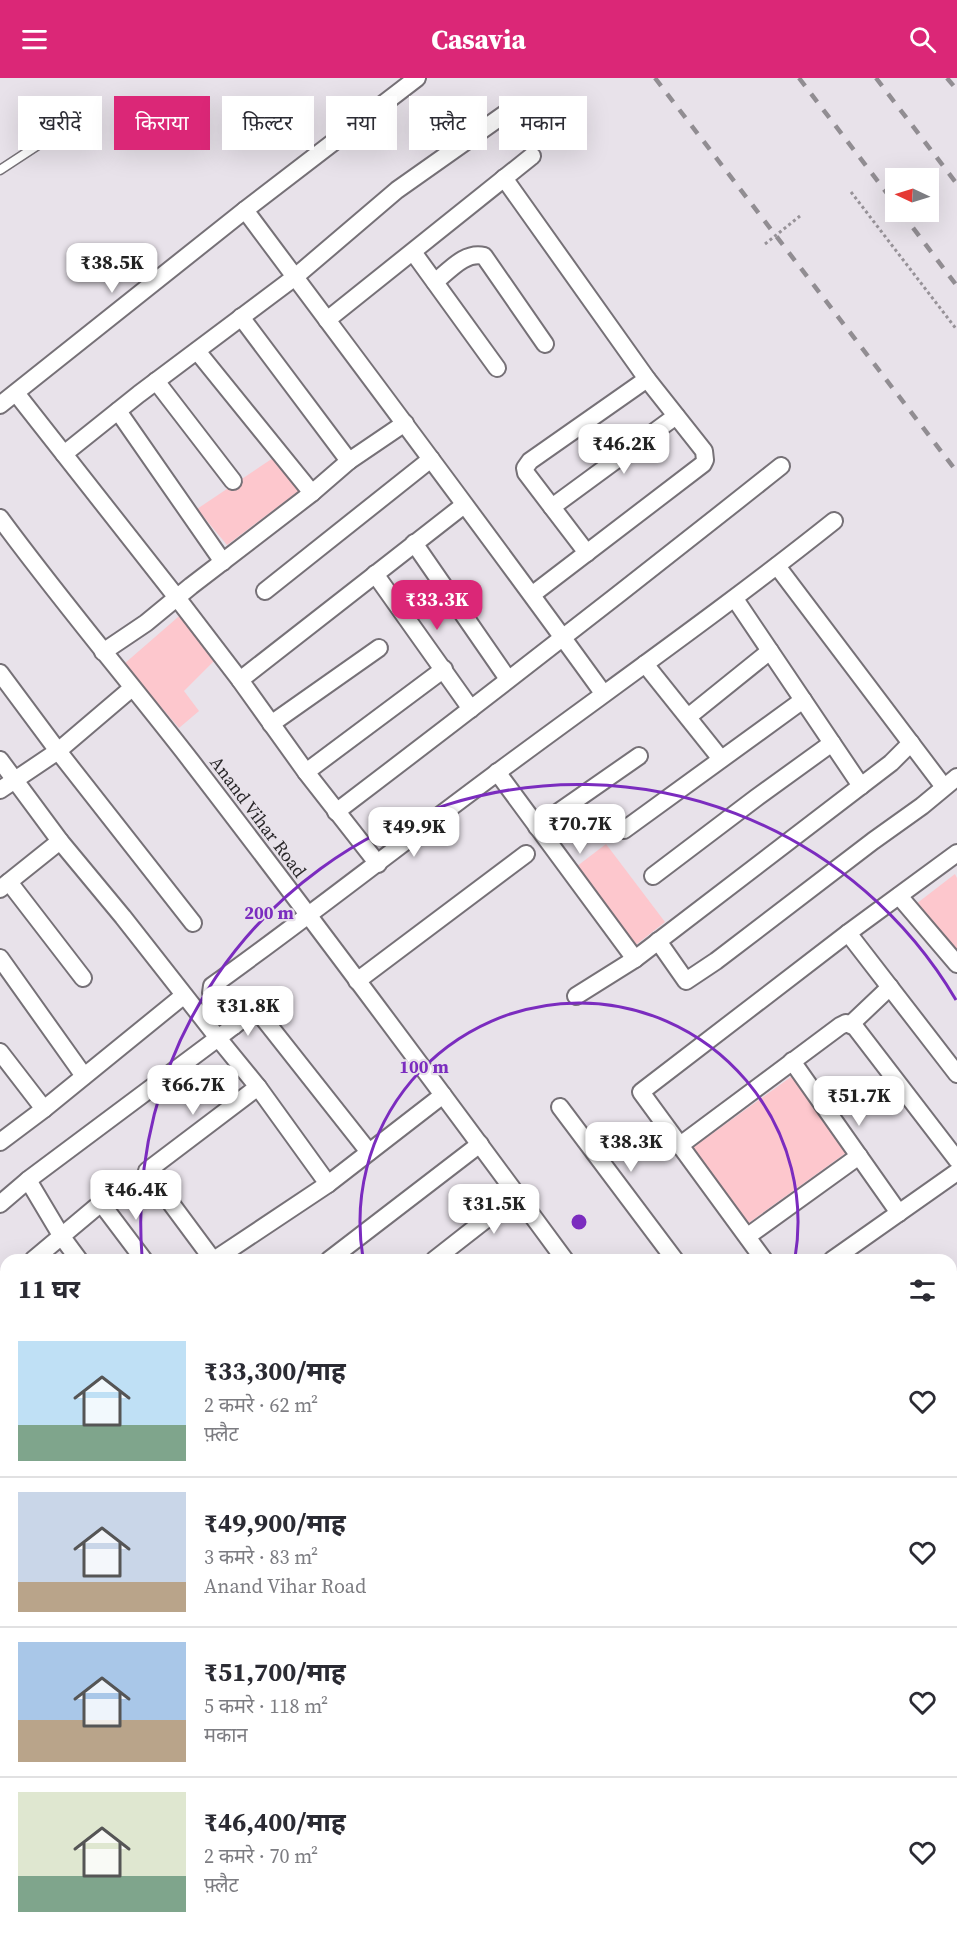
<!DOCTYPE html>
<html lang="hi">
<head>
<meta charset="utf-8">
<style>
  body { margin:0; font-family:"Source Serif 4","Noto Sans Devanagari",serif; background:#f2f2f3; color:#2b2b33; height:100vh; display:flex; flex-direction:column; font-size:22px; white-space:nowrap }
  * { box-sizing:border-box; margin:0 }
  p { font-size:20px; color:#7c7c81 }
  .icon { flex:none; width:33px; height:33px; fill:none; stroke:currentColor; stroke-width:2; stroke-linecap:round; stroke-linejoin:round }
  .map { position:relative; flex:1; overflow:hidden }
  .sheet { position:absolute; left:0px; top:1176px; width:957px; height:686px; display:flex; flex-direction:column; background:#fff; border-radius:18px 18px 0 0; box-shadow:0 6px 24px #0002 }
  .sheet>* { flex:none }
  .hud { position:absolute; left:18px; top:18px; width:600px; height:54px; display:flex; gap:12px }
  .needle { width:39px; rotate:274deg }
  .controls { position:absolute; left:885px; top:90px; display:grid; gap:12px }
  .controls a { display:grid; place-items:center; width:54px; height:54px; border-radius:0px; background:#fff; box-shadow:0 6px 24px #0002; font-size:30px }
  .price { position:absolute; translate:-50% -51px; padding:0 14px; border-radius:12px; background:#fff; color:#222; font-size:20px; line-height:39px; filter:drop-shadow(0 2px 3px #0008) }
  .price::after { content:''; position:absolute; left:50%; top:36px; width:18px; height:14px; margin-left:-9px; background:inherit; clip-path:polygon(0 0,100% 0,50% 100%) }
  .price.current { background:#db2777; color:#fff }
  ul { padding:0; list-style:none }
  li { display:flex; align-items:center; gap:18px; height:150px; padding:0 18px }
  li+li { border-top:2px solid #e1e1e2 }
  li span { display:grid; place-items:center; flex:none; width:168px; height:120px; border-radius:0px; color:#555 }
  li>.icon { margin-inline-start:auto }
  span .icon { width:72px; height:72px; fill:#fffc; stroke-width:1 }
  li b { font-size:26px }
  h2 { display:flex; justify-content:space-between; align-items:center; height:72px; padding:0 18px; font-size:26px }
  .pill { padding:0 21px; border-radius:0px; background:#fff; box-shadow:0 6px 24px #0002; font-size:21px; line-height:54px }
  .pill.current { background:#db2777; color:#fff }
  header { display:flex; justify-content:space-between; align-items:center; height:78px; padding:0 18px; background:#db2777; color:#fff; font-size:27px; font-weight:800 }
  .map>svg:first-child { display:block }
</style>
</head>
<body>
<header><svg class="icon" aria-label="menu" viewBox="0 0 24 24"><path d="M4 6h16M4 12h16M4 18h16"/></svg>Casavia<svg class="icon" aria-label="search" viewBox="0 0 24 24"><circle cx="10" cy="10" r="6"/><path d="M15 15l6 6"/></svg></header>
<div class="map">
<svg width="957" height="1861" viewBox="0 0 957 1861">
  <rect width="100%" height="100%" fill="#e8e2ea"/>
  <g fill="#fdc7cd">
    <path d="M276 378 300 412 227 467 197 431Z"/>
    <path d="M185 533 220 577 184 613 199 633 179 650 124 586Z"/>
    <path d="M606 766 665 844 632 870 572 792Z"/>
    <path d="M955 796 957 800V884L916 826Z"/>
    <path d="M795 996 850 1072 743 1149 688 1073Z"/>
    <path d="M0 1233 6 1240V1324L0 1315Z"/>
    <path d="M6 1764V1856H171L175 1861H0V1769Z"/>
  </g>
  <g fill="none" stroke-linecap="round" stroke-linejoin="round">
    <g stroke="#767177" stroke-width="11">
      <g id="lane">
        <path d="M0 92 93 31"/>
        <path d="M178 1856 182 1861"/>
      </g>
    </g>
    <g stroke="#767177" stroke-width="20">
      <g id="street">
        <path d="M504 100 647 301 704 373 705 382 703 386 533 516"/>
        <path d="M245 132C365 293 486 453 603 615"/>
        <path d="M413 174 497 290"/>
        <path d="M435 204C449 193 465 173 484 178L545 266"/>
        <path d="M241 239 349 383"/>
        <path d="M327 242 532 78"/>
        <path d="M197 273 312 415"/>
        <path d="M156 303 233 403"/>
        <path d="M16 315 178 521 240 602"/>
        <path d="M0 327 245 132 417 0"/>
        <path d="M118 333 223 484"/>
        <path d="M64 376 139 316 295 199 397 112 509 33"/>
        <path d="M552 429 676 338"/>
        <path d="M0 440C61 523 128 602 191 683 318 848 442 1015 565 1182"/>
        <path d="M414 465 508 601"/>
        <path d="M587 475 526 395 525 390 530 383 647 301"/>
        <path d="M777 488 944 709"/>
        <path d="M375 496 471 631"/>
        <path d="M265 513 431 381"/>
        <path d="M735 521 861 708"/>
        <path d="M103 574 146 545 191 508 312 415 349 383 405 345"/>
        <path d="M645 586 721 681"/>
        <path d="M0 595 58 673 193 845"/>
        <path d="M688 639 770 573"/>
        <path d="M271 646 379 570"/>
        <path d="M0 682 60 763 123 839 218 960 256 931 369 1074"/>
        <path d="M306 694 444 591"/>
        <path d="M497 694 635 881"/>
        <path d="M0 712 58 673 132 610"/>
        <path d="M336 734C486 620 634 505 781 388"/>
        <path d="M537 749 639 678"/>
        <path d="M624 752 803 622"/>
        <path d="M378 786 306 694 240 602 464 427"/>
        <path d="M653 798 756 720 832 665"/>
        <path d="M9 804 83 900"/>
        <path d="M0 811 60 763"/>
        <path d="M899 818 957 886"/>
        <path d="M848 855 957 996"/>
        <path d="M658 863 686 903 716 883 873 763 922 728 957 699"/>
        <path d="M0 880 84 998"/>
        <path d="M357 903 526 776"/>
        <path d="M576 918 635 881 891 685 911 665"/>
        <path d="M851 946 890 909"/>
        <path d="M234 948 211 915 212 908C314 835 412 757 514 682 621 603 730 526 834 443"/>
        <path d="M0 974 44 1031"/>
        <path d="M792 983 899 1135"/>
        <path d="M560 1029 675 1182"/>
        <path d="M0 1064 44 1031 183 918"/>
        <path d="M679 1068 840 948 846 945 855 949 957 1082"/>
        <path d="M28 1102 62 1159 79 1182"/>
        <path d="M328 1106 443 1017"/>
        <path d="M0 1126 28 1102 218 960 258 1009 328 1106 214 1182"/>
        <path d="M748 1158 859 1078"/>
        <path d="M33 1182 101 1125 144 1182"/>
        <path d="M213 1182 147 1093 258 1009"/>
        <path d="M329 1182 480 1066"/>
        <path d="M434 1182 517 1117"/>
        <path d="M764 1182 641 1014 848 855 957 775"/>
        <path d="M832 1182 957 1094"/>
        <path d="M0 1208 6 1203"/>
        <path d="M0 1338 6 1346"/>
        <path d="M0 1433 6 1440"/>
        <path d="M325 1856 329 1861"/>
        <path d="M402 1856 406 1861"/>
      </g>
    </g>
    <g stroke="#767177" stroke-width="26">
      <g id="secondary">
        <path d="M0 1565 6 1572"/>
        <path d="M0 1592 6 1600"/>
        <path d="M202 1856 206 1861"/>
        <path d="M223 1856 227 1861"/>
      </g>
    </g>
    <g stroke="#979298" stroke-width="3" stroke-dasharray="3 3" stroke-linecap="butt">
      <path d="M851 114 957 252"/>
      <path d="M0 1791 6 1786"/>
      <path d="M0 1852 7 1861"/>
      <path d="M71 1861 79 1856"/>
    </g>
    <use href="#lane" stroke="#fff" stroke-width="8"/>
    <use href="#street" stroke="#fff" stroke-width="16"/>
    <use href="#secondary" stroke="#efebfc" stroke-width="22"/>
    <g stroke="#918d92" stroke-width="4.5" stroke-dasharray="10 10" stroke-linecap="butt">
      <path d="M655 0 957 394"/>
      <path d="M799 0 896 127"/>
      <path d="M876 0 957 106"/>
      <path d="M947 0 957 12"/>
      <path d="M901 134 957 208"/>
    </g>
    <path stroke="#979298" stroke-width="3" stroke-dasharray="3 3" stroke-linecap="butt" d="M765 166 800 138"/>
  </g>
  <g fill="none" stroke="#7b2cbf" stroke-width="3">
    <path d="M363 1180A219 219 0 1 1 795 1180"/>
    <path d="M142 1178A438 438 0 0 1 956 922"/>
  </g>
  <g text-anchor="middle" stroke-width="4.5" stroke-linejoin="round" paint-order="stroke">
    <g font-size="18" fill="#2a282a" stroke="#e8e2ea">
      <text transform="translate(258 739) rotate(53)" y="6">Anand Vihar Road</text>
    </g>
  </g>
  <circle cx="579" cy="1144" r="9" fill="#7b2cbf" stroke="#e8e2ea" stroke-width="3"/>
  <g font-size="18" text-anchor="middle" font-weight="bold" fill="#7b2cbf" stroke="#e8e2ea" stroke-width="4.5" stroke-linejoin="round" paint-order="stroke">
    <text x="269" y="841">200 m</text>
    <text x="424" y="995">100 m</text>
  </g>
</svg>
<div class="controls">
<a><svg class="needle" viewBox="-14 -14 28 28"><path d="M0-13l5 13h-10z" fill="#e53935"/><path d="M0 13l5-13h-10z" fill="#7c7c81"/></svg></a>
</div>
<b class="price" style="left:112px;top:216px">₹38.5K</b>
<b class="price" style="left:624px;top:397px">₹46.2K</b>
<b class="price current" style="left:437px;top:553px">₹33.3K</b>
<b class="price" style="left:580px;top:777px">₹70.7K</b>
<b class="price" style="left:414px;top:780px">₹49.9K</b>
<b class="price" style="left:248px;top:959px">₹31.8K</b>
<b class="price" style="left:193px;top:1038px">₹66.7K</b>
<b class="price" style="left:859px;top:1049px">₹51.7K</b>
<b class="price" style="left:631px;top:1095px">₹38.3K</b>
<b class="price" style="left:136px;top:1143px">₹46.4K</b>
<b class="price" style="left:494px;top:1157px">₹31.5K</b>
<div class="hud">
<a class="pill">खरीदें</a>
<a class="pill current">किराया</a>
<a class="pill">फ़िल्टर</a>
<a class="pill">नया</a>
<a class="pill">फ़्लैट</a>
<a class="pill">मकान</a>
</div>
<section class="sheet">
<h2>11 घर<svg class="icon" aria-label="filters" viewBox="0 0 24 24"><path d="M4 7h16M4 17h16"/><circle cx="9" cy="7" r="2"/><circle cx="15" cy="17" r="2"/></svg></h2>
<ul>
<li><span style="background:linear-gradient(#bfe0f5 70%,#7fa58c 0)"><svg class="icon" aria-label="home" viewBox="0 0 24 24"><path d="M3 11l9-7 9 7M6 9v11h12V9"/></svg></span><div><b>₹33,300/माह</b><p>2 कमरे · 62 m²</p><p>फ़्लैट</p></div><svg class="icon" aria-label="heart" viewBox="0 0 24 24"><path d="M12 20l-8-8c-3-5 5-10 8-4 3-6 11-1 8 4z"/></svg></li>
<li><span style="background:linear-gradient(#c9d6e8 75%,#b9a48a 0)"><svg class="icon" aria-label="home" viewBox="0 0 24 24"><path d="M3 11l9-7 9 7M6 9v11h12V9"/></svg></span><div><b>₹49,900/माह</b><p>3 कमरे · 83 m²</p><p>Anand Vihar Road</p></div><svg class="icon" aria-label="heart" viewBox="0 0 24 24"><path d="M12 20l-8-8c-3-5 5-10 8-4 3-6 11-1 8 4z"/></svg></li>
<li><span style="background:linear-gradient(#a9c7e8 65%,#b9a48a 0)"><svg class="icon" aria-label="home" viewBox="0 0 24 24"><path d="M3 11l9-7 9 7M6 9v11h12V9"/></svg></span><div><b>₹51,700/माह</b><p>5 कमरे · 118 m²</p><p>मकान</p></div><svg class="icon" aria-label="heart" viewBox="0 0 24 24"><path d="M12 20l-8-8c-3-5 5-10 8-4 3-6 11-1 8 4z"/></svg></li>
<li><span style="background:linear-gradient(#dfe7d0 70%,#7fa58c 0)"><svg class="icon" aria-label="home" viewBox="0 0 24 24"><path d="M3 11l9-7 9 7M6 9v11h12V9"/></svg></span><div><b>₹46,400/माह</b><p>2 कमरे · 70 m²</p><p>फ़्लैट</p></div><svg class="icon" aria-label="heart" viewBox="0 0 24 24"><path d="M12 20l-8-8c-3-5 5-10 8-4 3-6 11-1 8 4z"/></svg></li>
</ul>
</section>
</div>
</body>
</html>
